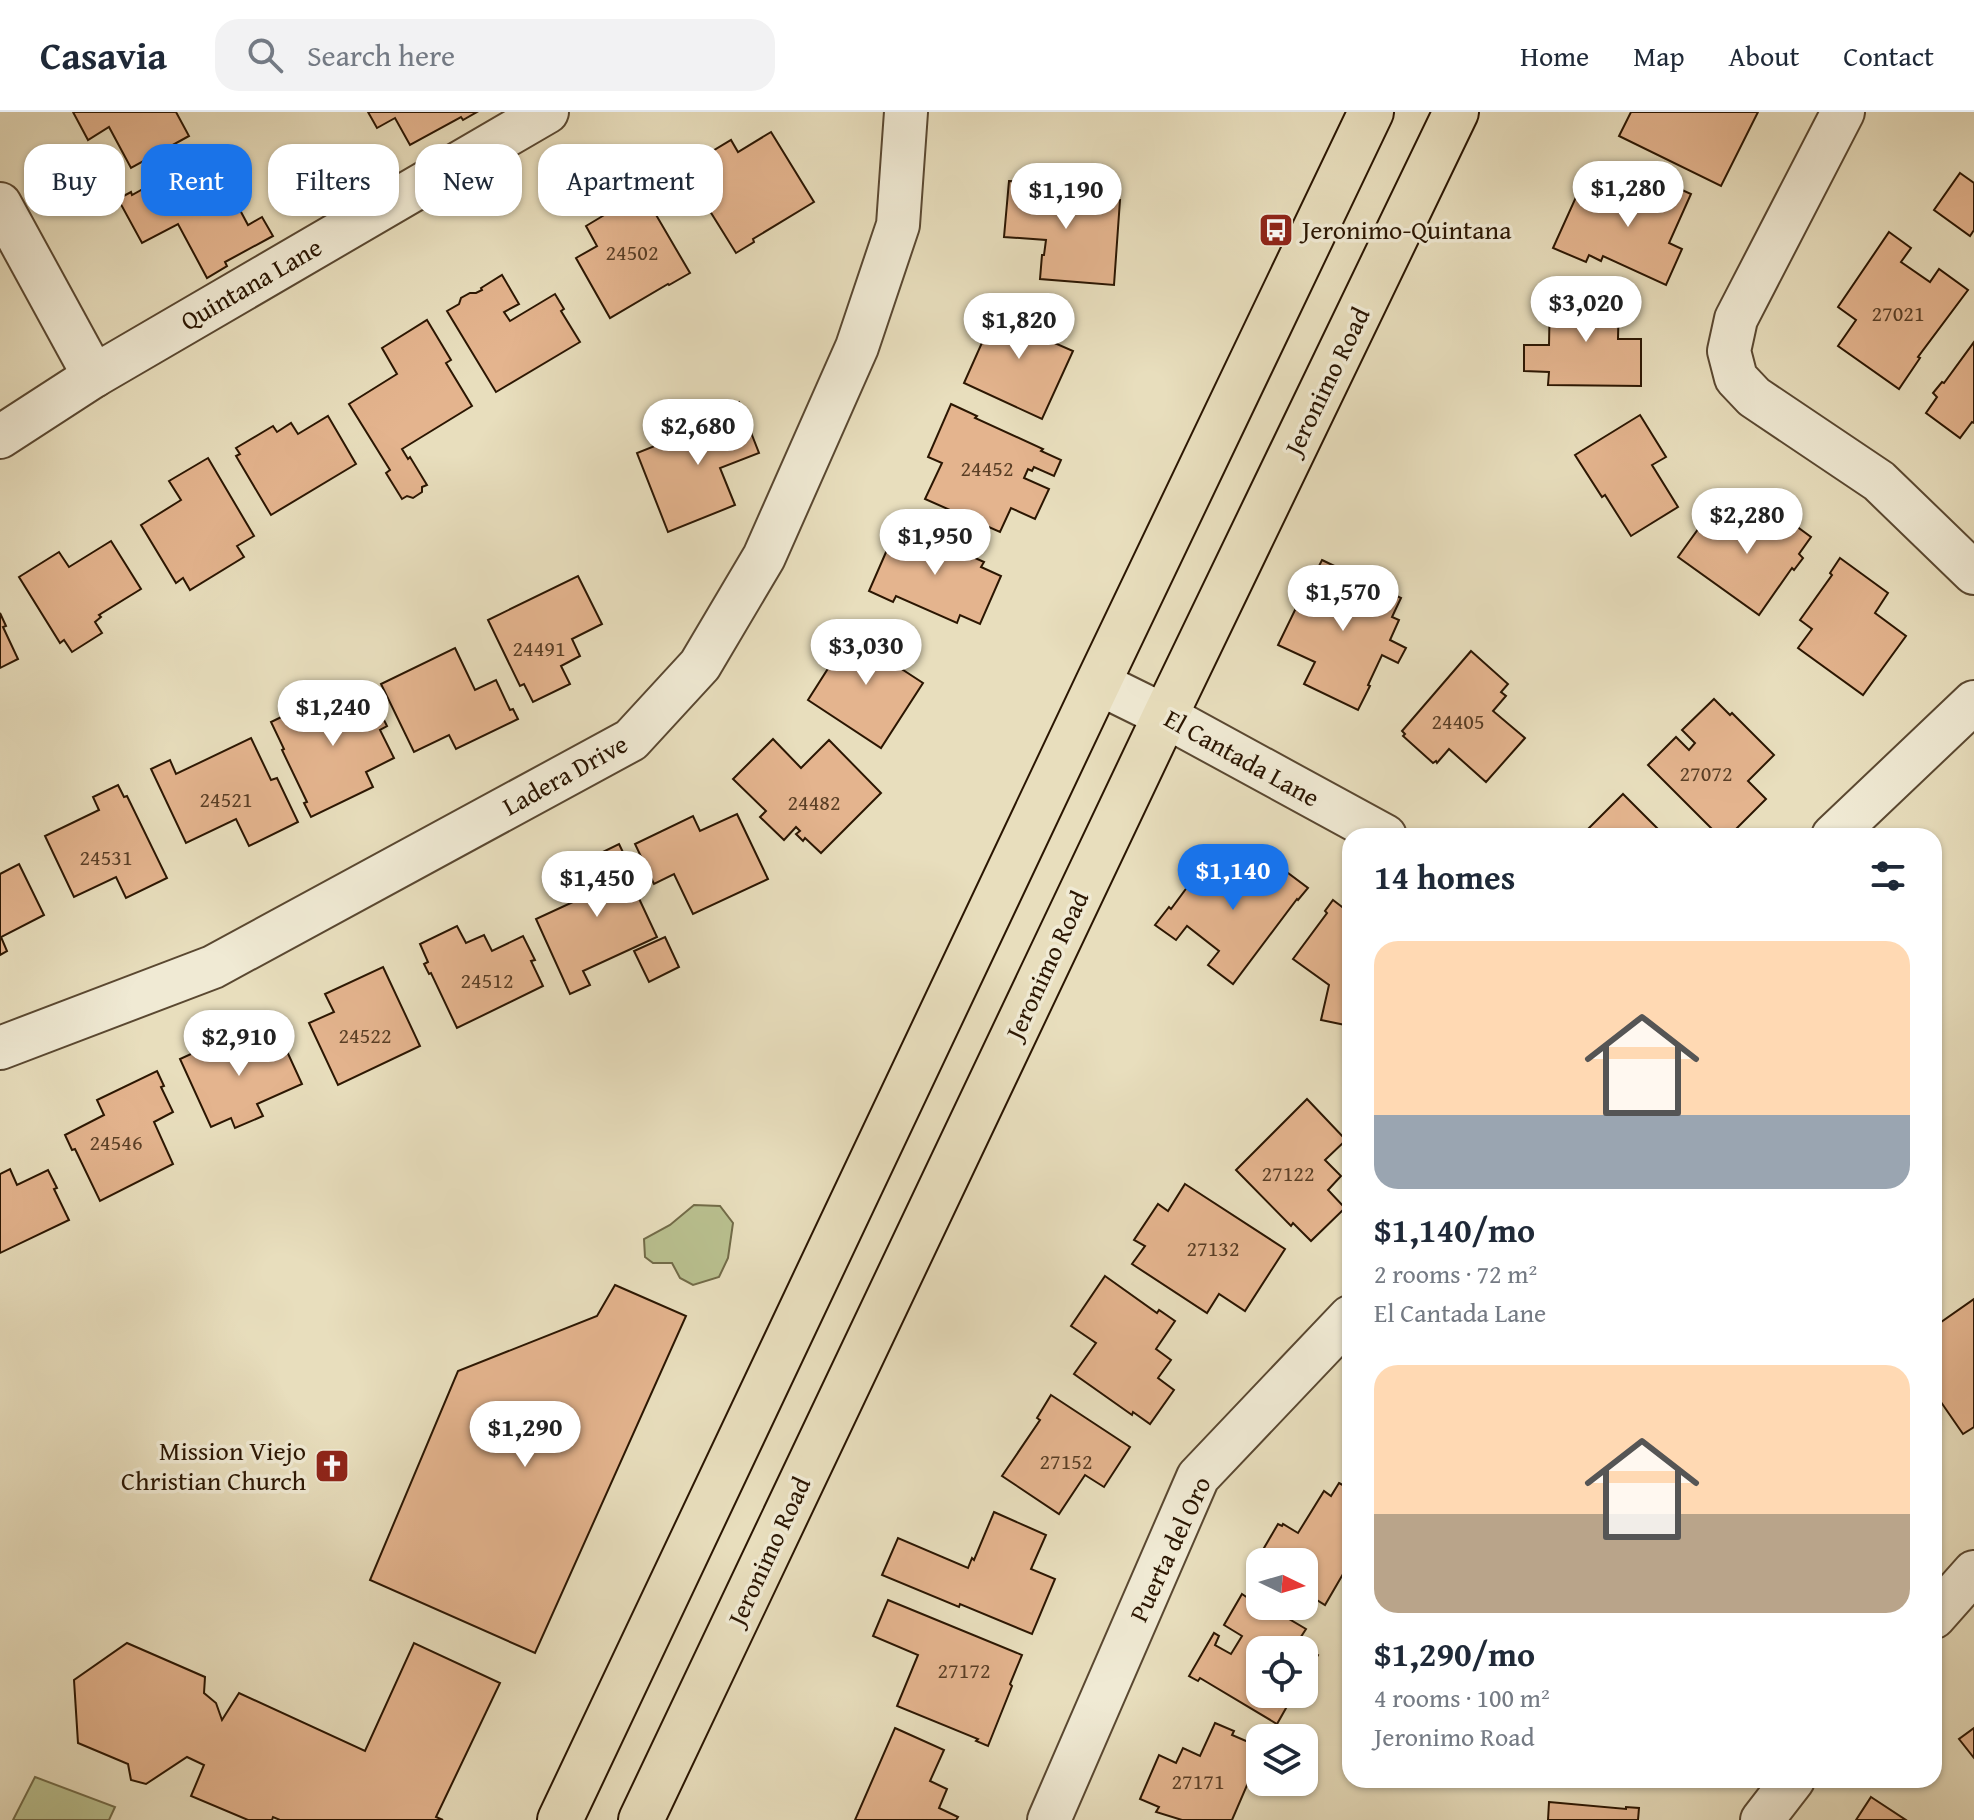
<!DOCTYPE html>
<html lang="en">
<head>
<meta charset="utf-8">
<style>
  body { margin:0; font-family:"Gentium Book Plus",serif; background:#f2f2f3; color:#1f2937; height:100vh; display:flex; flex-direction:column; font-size:30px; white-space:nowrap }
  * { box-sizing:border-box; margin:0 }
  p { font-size:26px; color:#747a83 }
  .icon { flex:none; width:44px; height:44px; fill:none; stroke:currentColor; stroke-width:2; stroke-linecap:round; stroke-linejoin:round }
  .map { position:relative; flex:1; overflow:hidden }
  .details { position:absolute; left:1342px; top:716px; width:600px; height:960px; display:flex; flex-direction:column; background:#fff; border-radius:24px; box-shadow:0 2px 6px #0004 }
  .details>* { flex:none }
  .hud { position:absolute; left:24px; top:32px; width:760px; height:72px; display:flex; gap:16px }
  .needle { width:52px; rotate:95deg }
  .fabs { position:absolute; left:1246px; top:1436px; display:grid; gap:16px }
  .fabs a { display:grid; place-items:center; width:72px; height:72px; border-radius:16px; background:#fff; box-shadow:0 2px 6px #0004; font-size:40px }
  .price { position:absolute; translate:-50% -68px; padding:0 18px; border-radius:28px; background:#fff; color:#222; font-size:26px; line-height:52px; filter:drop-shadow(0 2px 4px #0008) }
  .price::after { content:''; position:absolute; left:50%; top:48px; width:24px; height:18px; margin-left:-12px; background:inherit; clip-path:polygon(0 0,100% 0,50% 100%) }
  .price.active { background:#1a73e8; color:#fff }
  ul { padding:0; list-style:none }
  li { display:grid; align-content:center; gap:16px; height:424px; padding:0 32px }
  li span { display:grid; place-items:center; height:248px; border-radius:24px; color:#555 }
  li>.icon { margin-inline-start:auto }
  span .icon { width:144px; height:144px; fill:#fffc; stroke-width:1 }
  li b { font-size:34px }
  h2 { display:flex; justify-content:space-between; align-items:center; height:96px; padding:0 32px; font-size:34px }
  .pill { padding:0 28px; border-radius:24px; background:#fff; box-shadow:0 2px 6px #0004; font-size:28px; line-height:72px }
  .pill.active { background:#1a73e8; color:#fff }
  header { display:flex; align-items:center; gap:48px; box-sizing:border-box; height:112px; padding:0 40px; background:#fff; border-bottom:2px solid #e0e1e3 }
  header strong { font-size:38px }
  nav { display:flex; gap:44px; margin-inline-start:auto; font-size:28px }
  .search { width:560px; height:72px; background:#f2f2f3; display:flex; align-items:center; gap:20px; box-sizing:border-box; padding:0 28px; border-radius:24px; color:#747a83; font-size:30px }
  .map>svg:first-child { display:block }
</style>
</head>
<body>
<header>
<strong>Casavia</strong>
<div class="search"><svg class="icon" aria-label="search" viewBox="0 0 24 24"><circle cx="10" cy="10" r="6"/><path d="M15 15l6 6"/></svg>Search here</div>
<nav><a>Home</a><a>Map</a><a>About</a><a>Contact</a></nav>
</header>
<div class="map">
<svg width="1974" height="1708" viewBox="0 0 1974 1708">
  <rect width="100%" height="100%" fill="#e8debd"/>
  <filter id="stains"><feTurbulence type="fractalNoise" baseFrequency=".0025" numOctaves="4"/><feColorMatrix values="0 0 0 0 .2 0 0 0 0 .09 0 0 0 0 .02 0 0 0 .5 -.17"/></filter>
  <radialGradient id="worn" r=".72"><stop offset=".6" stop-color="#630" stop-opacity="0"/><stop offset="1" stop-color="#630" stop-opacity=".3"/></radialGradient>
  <g fill="#b9c08f" stroke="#726b48" stroke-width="2">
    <path d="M694 1093 720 1094 733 1111 728 1146 719 1165 693 1173 680 1166 672 1151H653L645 1145 644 1127 670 1113Z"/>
    <path d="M35 1665 115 1695 109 1708H13Z"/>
  </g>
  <g fill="#e4b48e" stroke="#2b1602" stroke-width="2">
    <path d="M73 0H176L189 24 131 56 109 15 88 28Z"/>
    <path d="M368 0H477L463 8 461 5 410 33 395 6 377 16Z"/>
    <path d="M1631 0H1758L1721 74 1619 24Z"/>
    <path d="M771 20 814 90 753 127 754 130 736 141 698 80 695 82 681 58 731 28 738 40Z"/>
    <path d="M209 40 248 113 262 105 273 124 225 150 227 154 207 166 178 112 142 131 118 87 131 80 132 83Z"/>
    <path d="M1960 61 1974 71V118L1970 124 1934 98Z"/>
    <path d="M1621 66 1652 80 1658 67 1691 82 1669 131 1682 137 1666 173 1603 144 1601 149 1589 143 1586 150 1553 136 1576 85 1602 97 1607 84 1612 86Z"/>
    <path d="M1009 69 1059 72 1058 83 1120 88 1114 173 1040 167 1042 143H1044L1046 128 1004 125Z"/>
    <path d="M646 78 655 93 652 96 690 161 669 173 668 172 610 206 576 146 597 134 586 114Z"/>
    <path d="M1889 120 1911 136 1901 150 1930 170 1939 157 1968 178 1918 245 1920 246 1899 277 1838 234 1856 208 1838 195Z"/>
    <path d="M502 163 519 192 504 200 510 209 555 182 564 197 561 199 580 230 496 280 447 199 459 192 461 186 470 181H476L482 178 481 176Z"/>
    <path d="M1550 180 1619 181 1618 227H1641V274L1548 273 1549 260 1524 259V233H1549Z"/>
    <path d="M1001 188 1050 210 1043 226 1073 239 1042 307 964 271Z"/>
    <path d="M427 208 451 248 446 251 472 294 402 337 408 347 410 345 427 373 422 375V380L413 386 407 384 402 387 386 361 390 358 349 292 397 262 382 236Z"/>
    <path d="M1974 230V311L1972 310 1960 326 1926 301 1937 285 1933 281 1942 270 1944 271Z"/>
    <path d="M739 290 759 341 720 356 735 393 668 420 637 341 695 318 691 309Z"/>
    <path d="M951 292 977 304 975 306 1043 337 1041 339 1061 348 1054 364 1034 355 1032 359 1028 357 1024 366 1049 377 1035 407 1011 396 1000 420 925 387 942 351 928 345Z"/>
    <path d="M1640 303 1666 345 1652 353 1678 395 1631 424 1605 383 1602 385 1575 343Z"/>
    <path d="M328 304 356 352 271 403 236 344 240 342 236 336 273 314 277 320 291 311 298 322Z"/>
    <path d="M208 346 254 424 237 434 244 445 190 478 183 466 176 471 141 413 181 388 169 369Z"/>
    <path d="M1773 397 1811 425 1799 442 1803 446 1794 458 1792 456 1759 503 1678 445 1701 413 1698 412 1708 399 1737 420 1748 406 1761 415Z"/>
    <path d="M905 408 920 415 918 420 984 450 981 455 1001 464 980 512 960 503 957 511 896 484 893 490 869 479 890 431 895 432Z"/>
    <path d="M111 429 141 477 99 503 101 505 95 510 102 521 72 540 64 528 60 531 19 465 59 440 69 455Z"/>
    <path d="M1840 446 1888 481 1875 501 1906 524 1863 583 1798 536 1812 517 1800 508 1832 463 1830 461Z"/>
    <path d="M1322 448 1401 486 1392 505 1399 508 1390 528 1406 536 1398 551 1382 543 1368 573 1370 574 1358 598 1304 572 1315 550 1278 533 1311 465 1313 466Z"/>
    <path d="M578 464 602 512 572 527 580 544 561 554 570 572 533 590 524 572 520 574 488 508Z"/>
    <path d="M0 501 6 514 3 515 18 547 0 556Z"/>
    <path d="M857 511 902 540 894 552 923 571 881 636 808 588Z"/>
    <path d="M455 536 475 578 496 568 510 598 513 597 518 607 456 637 449 623 414 640 381 572Z"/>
    <path d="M1471 539 1508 572 1501 580 1506 584 1493 599 1525 626 1486 670 1449 637 1437 651 1436 649 1433 651 1403 624 1405 622 1402 619Z"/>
    <path d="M347 573 359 600 376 592 387 614 380 618 394 646 366 660 373 675 311 705 304 691 307 690 282 638 284 637 271 610Z"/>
    <path d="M1714 587 1730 603 1732 601 1774 643 1748 669 1766 687 1729 724H1719L1648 653 1676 625 1689 638 1695 631 1682 618Z"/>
    <path d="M251 626 271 668 277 666 298 710 249 734 236 707 186 731 151 657 170 648 176 662Z"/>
    <path d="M773 627 801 656 829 628 881 681 821 741 805 726 803 729 796 722 800 719 796 715 784 728 760 705 766 699 733 667Z"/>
    <path d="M118 673 124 685 127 684 167 766 126 786 116 765 74 785 45 724 99 698 93 685Z"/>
    <path d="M1623 682 1664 723 1666 721 1669 724H1581Z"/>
    <path d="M737 702 768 767 693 802 674 762 654 772 635 732 693 704 700 719Z"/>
    <path d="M619 732 640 776 635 778 657 825 583 859 590 873 570 882 536 807 586 784 572 755Z"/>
    <path d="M1211 743 1249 772 1268 746 1308 776 1298 788 1297 787 1233 872 1208 853 1219 839 1187 814 1176 828 1155 813 1169 795 1171 797Z"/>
    <path d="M19 752 44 803 1 825 7 839 0 843V762Z"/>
    <path d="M1333 788 1350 801V917L1345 913 1321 908 1329 873 1293 847 1327 801 1325 799Z"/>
    <path d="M457 814 466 831 484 823 492 839 523 824 535 848 531 849 543 874 457 916 431 861 429 862 424 852 428 850 420 832Z"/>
    <path d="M665 825 679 855 649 870 634 839Z"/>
    <path d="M383 855 420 934 338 973 309 911 334 900 325 882Z"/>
    <path d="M279 922 302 972 257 992 263 1004 235 1016 231 1006 211 1015 180 947 228 925 231 930 242 925 247 937Z"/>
    <path d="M157 959 164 974 161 975 173 1000 154 1010 173 1052 100 1089 75 1037 72 1038 65 1023 104 1003 97 988Z"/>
    <path d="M1307 987 1346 1028 1325 1048 1341 1064 1328 1078 1345 1096 1311 1129 1293 1111 1291 1114 1236 1058Z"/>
    <path d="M10 1057 17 1073 48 1058 57 1076 54 1077 69 1108 0 1141V1062Z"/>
    <path d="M1185 1072 1285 1137 1245 1199 1219 1182 1207 1201 1132 1152 1145 1134 1134 1128 1158 1092 1168 1099Z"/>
    <path d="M1105 1164 1157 1201 1159 1198 1175 1209 1156 1237 1171 1248 1158 1266 1174 1278 1150 1312 1133 1300 1132 1303 1074 1262 1096 1231 1071 1214Z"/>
    <path d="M615 1173 686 1204 535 1541 370 1468 458 1259 597 1204Z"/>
    <path d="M1974 1187V1315L1963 1322 1934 1280V1215Z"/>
    <path d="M1051 1283 1130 1335 1104 1375 1085 1363 1059 1402 1002 1364 1040 1308 1037 1306Z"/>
    <path d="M1339 1371 1350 1377V1450L1325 1493 1304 1480V1450H1260V1453L1258 1452 1260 1450 1257 1448 1278 1412 1282 1414 1283 1412 1298 1421 1324 1379 1331 1384Z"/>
    <path d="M994 1400 1046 1423 1031 1457 1055 1467 1032 1522 960 1492 959 1495 882 1463 898 1426 968 1456 972 1446 974 1448Z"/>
    <path d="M1242 1482 1260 1494H1267L1306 1517 1297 1531 1318 1543 1304 1566V1538H1260V1582H1294L1277 1612 1200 1566 1198 1569 1189 1564 1214 1521 1219 1524 1215 1533 1231 1542 1242 1524 1224 1513Z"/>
    <path d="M888 1488 1022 1543 1010 1572 1012 1574 988 1634 976 1629 978 1627 897 1594 918 1543 873 1524Z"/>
    <path d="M127 1531 205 1565 204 1581 216 1591 222 1608 239 1581 365 1639 414 1531 500 1571 436 1705 443 1708H280L273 1705 272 1708H248L191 1684 204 1653 187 1645 146 1672 131 1668 128 1652 78 1631 74 1568Z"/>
    <path d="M1215 1611 1234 1619 1232 1623 1260 1635V1643L1232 1708H1182L1156 1700 1159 1695 1140 1687 1159 1643 1176 1651 1183 1636 1200 1644Z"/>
    <path d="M895 1616 944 1638 930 1669 947 1677 939 1696 958 1705 956 1708H855Z"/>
    <path d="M1974 1616V1646L1959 1627Z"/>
    <path d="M1871 1685 1906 1708H1856Z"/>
    <path d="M1549 1690 1626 1697V1695L1639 1696 1638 1708H1548Z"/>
  </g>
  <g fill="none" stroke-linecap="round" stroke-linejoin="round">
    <g stroke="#5a4831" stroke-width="46">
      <g id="minor">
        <path d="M1843 0 1736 207 1729 239 1736 266 1754 285 1879 369 1974 461"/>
        <path d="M0 92 94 264"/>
        <path d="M0 325 94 264 547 0"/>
        <path d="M1098 571 1165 604 1385 724"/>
        <path d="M1833 724 1974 590"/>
        <path d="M0 936 213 855 631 628 700 553 764 445 857 235 898 113 906 0"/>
        <path d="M1934 1505 1974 1460"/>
        <path d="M1049 1708 1198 1365 1350 1205"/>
        <path d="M1762 1708 1793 1668"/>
      </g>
    </g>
    <g stroke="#2b1602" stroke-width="48">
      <g id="major">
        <path d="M560 1708 1098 571 1371 0"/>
        <path d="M641 1708 1165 604 1456 0"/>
      </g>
    </g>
    <use href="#minor" stroke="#f0ead4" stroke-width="42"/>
    <use href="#major" stroke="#e8debd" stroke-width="44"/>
  </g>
  <defs>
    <g id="bus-square" transform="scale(1.8)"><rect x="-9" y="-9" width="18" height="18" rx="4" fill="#8f2418" stroke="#f0ead4"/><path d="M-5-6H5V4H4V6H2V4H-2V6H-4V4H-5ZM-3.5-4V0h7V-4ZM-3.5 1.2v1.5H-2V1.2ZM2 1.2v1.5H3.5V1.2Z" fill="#fff"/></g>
    <g id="church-square" transform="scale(1.8)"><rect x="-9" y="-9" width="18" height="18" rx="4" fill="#8f2418" stroke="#f0ead4"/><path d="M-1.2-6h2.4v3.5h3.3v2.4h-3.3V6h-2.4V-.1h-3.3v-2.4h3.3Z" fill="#fff"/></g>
  </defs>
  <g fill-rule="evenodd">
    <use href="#bus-square" x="1276" y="118"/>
    <use href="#church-square" x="332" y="1354"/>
  </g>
  <g text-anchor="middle" stroke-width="7" stroke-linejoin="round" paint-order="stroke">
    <g font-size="22" fill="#593e25">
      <text x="632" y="148">24502</text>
      <text x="1898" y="209">27021</text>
      <text x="987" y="364">24452</text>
      <text x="539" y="544">24491</text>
      <text x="1458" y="617">24405</text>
      <text x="1706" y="669">27072</text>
      <text x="226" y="695">24521</text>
      <text x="814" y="698">24482</text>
      <text x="106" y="753">24531</text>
      <text x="487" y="876">24512</text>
      <text x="365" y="931">24522</text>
      <text x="116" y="1038">24546</text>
      <text x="1288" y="1069">27122</text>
      <text x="1213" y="1144">27132</text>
      <text x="1066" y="1357">27152</text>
      <text x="964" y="1566">27172</text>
      <text x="1198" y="1677">27171</text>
    </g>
    <g font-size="26" fill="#2b1602" stroke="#f0ead4" text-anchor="start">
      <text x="1302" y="127">Jeronimo-Quintana</text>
      <text x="306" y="1348" text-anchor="end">Mission Viejo<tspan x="306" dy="30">Christian Church</tspan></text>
    </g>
    <g font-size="26" fill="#2b1602" stroke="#f0ead4">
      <text transform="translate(251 172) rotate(-30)" y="9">Quintana Lane</text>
      <text transform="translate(1327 269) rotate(-64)" y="9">Jeronimo Road</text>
      <text transform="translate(1242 646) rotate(29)" y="9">El Cantada Lane</text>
      <text transform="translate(565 663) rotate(-29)" y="9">Ladera Drive</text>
      <text transform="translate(1047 853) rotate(-65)" y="9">Jeronimo Road</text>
      <text transform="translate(1170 1437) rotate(-65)" y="9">Puerta del Oro</text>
      <text transform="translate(769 1439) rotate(-65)" y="9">Jeronimo Road</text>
    </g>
  </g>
  <rect width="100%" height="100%" filter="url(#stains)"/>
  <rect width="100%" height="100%" fill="url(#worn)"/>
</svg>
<div class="fabs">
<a><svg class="needle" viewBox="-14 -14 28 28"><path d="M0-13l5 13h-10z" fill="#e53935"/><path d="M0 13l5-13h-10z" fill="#747a83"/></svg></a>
<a><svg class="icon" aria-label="locate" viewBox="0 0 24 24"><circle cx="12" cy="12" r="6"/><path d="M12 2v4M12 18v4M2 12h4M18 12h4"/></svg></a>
<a><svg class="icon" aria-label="layers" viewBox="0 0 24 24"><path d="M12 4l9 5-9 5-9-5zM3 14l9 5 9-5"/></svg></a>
</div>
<b class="price" style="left:1628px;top:117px">$1,280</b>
<b class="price" style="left:1066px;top:119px">$1,190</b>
<b class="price" style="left:1586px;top:232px">$3,020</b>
<b class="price" style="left:1019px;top:249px">$1,820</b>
<b class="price" style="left:698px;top:355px">$2,680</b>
<b class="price" style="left:1747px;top:444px">$2,280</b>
<b class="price" style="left:935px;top:465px">$1,950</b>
<b class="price" style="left:1343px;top:521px">$1,570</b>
<b class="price" style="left:866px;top:575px">$3,030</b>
<b class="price" style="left:333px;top:636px">$1,240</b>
<b class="price active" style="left:1233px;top:800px">$1,140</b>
<b class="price" style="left:597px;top:807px">$1,450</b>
<b class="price" style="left:239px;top:966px">$2,910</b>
<b class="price" style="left:525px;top:1357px">$1,290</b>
<div class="hud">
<a class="pill">Buy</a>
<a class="pill active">Rent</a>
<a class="pill">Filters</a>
<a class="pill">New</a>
<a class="pill">Apartment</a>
</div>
<section class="details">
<h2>14 homes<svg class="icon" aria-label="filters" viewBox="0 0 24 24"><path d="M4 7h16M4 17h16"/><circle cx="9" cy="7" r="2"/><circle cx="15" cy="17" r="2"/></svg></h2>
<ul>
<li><span style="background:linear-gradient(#ffd9b3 70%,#9aa5b1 0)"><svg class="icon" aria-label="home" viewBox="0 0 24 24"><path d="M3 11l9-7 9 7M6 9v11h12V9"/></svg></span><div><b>$1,140/mo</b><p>2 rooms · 72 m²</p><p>El Cantada Lane</p></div></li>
<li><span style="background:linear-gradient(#ffd9b3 60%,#b9a48a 0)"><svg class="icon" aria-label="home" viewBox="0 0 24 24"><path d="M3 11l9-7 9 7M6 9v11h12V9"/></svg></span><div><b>$1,290/mo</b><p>4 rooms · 100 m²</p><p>Jeronimo Road</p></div></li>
</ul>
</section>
</div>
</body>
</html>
